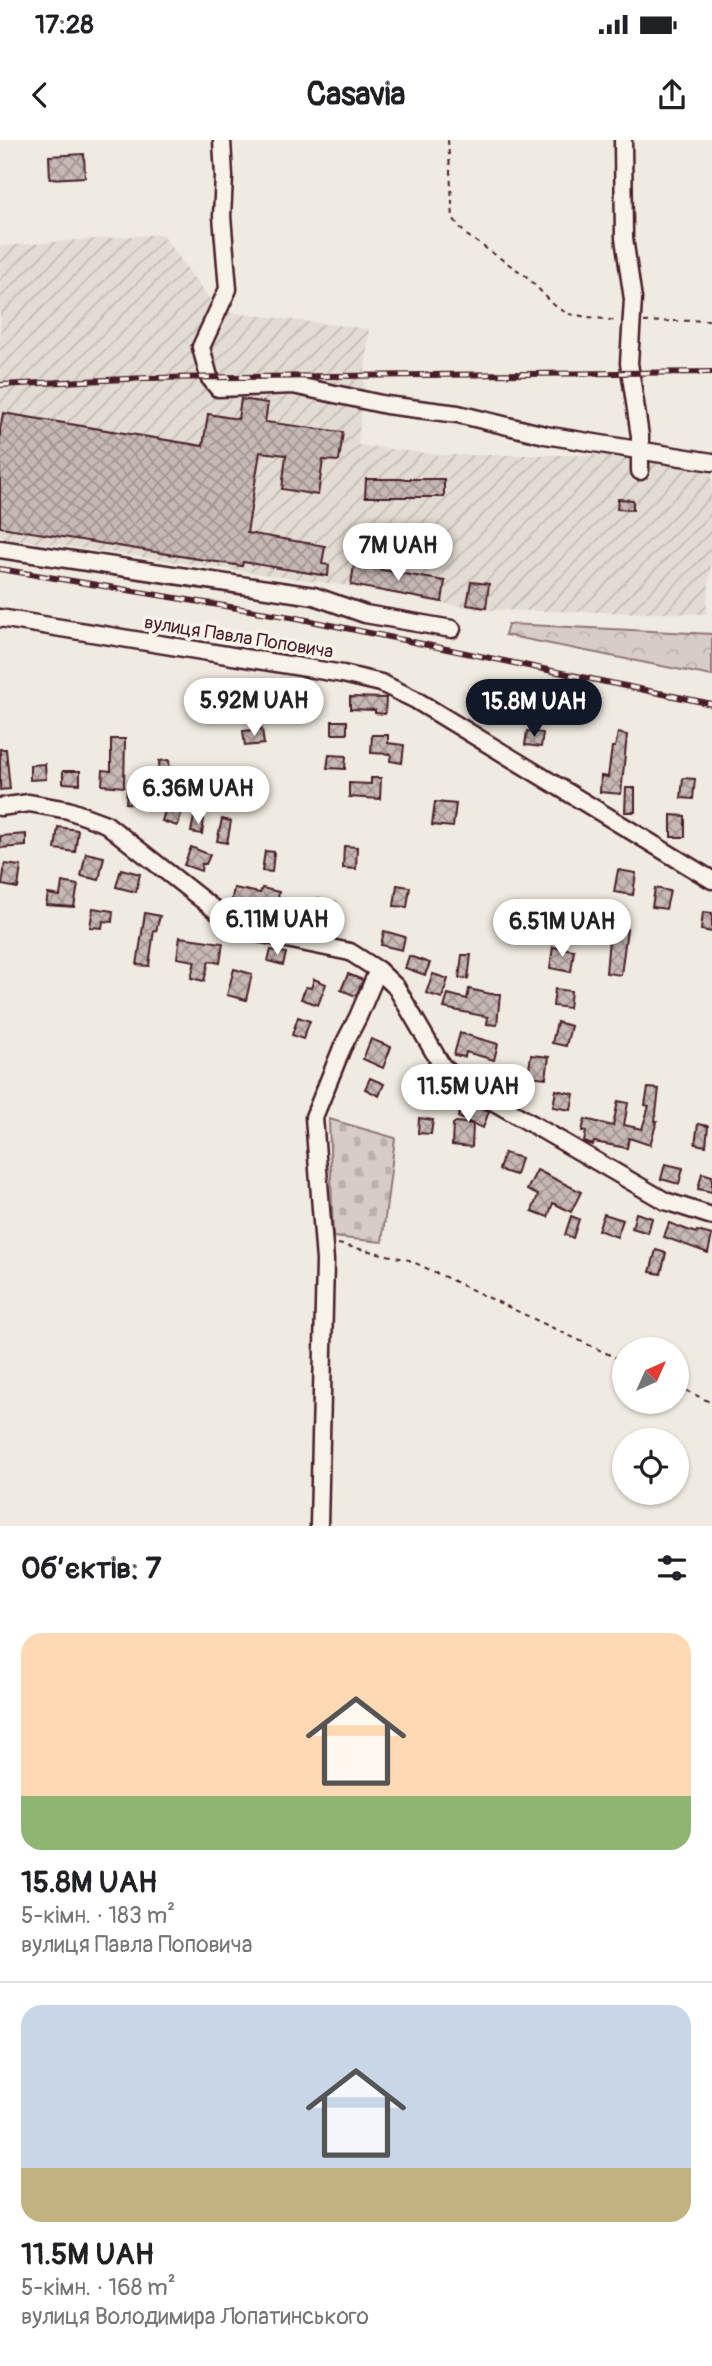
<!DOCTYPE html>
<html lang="uk">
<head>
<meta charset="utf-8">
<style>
  body { margin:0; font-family:Pangolin,sans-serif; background:#f2f2f2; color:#202124; height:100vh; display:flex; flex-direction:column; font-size:26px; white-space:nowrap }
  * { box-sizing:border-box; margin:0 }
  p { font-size:23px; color:#757577 }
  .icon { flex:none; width:38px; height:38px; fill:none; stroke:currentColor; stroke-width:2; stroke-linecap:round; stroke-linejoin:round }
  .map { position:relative; height:1386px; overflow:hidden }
  .side { display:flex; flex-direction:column; background:#fff; flex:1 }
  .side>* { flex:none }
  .needle { width:46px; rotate:45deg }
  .buttons { position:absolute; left:612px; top:1197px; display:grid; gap:14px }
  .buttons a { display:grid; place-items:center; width:77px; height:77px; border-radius:50%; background:#fff; box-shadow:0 2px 5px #0004; font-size:35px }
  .price { position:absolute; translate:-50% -60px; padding:0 16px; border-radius:24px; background:#fff; color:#222; font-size:23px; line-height:46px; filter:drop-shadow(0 2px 4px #0008) }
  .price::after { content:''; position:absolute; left:50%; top:42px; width:21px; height:16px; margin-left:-10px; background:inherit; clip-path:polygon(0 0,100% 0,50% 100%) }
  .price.selected { background:#111827; color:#fff }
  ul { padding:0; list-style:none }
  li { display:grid; align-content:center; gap:14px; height:371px; padding:0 21px }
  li+li { border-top:2px solid #e0e0e0 }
  li span { display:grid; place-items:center; height:217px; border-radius:21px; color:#555 }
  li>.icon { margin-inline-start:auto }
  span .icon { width:126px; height:126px; fill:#fffc; stroke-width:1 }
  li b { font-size:30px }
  h2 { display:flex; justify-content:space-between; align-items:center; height:84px; padding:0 21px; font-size:30px }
  .status { display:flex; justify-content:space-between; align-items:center; height:49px; padding:0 35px; background:#fff; direction:ltr }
  .status svg { height:19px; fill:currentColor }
  header { display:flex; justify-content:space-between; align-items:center; height:91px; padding:0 21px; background:#fff; font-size:32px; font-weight:700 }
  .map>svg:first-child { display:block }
</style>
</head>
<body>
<div class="status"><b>17:28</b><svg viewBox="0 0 49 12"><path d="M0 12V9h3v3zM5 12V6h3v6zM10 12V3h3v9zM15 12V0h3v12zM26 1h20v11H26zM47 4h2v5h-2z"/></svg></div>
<header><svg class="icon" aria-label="back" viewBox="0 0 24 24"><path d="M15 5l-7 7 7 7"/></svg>Casavia<svg class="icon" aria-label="share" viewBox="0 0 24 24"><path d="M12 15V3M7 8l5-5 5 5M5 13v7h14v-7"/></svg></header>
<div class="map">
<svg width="712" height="1386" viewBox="0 0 712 1386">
  <defs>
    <pattern id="industrial-furrows" width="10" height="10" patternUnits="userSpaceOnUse" patternTransform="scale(1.75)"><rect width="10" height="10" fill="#e3dcd2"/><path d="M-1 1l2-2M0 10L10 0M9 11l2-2" fill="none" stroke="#c4bcb4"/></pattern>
    <pattern id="forest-crowns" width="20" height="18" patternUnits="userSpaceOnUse" patternTransform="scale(1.75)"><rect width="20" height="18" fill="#d8cdc6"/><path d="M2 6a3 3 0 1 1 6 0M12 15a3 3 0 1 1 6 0" fill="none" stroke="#bbb0aa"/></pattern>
    <pattern id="cemetery-stones" width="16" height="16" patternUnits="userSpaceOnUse" patternTransform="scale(1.75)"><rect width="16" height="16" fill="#d8cdc6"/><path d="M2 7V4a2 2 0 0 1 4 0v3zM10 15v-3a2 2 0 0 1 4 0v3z" fill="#bbb0aa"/></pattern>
    <pattern id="building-cross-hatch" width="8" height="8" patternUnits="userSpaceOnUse" patternTransform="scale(1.75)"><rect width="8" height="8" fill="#c6b8b3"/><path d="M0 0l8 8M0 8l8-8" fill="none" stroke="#a39592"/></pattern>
  </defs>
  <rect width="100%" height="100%" fill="#f0ebe0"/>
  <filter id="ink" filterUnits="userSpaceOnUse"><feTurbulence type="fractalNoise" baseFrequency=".0143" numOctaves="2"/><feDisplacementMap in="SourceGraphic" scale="14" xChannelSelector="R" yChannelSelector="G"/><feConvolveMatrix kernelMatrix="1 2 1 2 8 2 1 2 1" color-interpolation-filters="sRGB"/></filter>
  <g filter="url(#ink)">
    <path fill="url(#industrial-furrows)" d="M162 94 218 171 369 189 358 305 441 315H621L712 330V415L706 474 482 470 341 445 0 397V106Z"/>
    <path fill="url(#forest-crowns)" stroke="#917678" stroke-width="2" d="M508 484 712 494V536L505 495Z"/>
    <path fill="url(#cemetery-stones)" stroke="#917678" stroke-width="2" d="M329 979 395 998 382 1102 333 1097Z"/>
    <g fill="url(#building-cross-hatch)" stroke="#4a1f2b" stroke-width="2">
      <path d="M84 14 85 37 50 39 49 16Z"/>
      <path d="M241 259 268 263 265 282 343 292 339 321 323 320 318 355 282 349 286 315 260 312 247 393 325 406 322 424 329 425 328 436 243 422 242 426 0 387V290L3 273 203 306 208 274 238 279Z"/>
      <path d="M366 339H444V357H365Z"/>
      <path d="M618 359 633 360V370L617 369Z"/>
      <path d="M354 425 445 441 442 462 351 445Z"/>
      <path d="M471 442 489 444 486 468 467 465Z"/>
      <path d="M229 543 254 545 252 561 228 560Z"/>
      <path d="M350 557 386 558 385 574 375 573V570L350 569Z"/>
      <rect x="332" y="581" width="15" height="13"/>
      <path d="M262 589 264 604 245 606 243 591Z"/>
      <path d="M527 591 543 593 541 607 525 605Z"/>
      <path d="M618 593 627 595 621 654 600 652 601 636 608 637 612 607H615Z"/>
      <path d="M372 595H388V603L404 605 402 623 390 621 391 614 371 613Z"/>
      <path d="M111 599H125L124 647 102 645 103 630 111 631Z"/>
      <path d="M0 609H6L10 649 0 650Z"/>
      <path d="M329 615 346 616 345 629 327 628Z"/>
      <path d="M169 620 171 645 160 646 159 621Z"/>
      <path d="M45 624 46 639 30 640V625Z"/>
      <path d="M63 631H80V644L63 643Z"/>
      <path d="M371 638H381L380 659 349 657V643L371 644Z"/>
      <path d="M683 638 695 639 693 659 681 658Z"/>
      <path d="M127 648 145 650 143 665 126 663Z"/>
      <path d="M626 648H635V672H625Z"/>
      <path d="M435 662 456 664 453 687 432 685Z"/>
      <path d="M166 667 182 672 177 686 162 681Z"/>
      <path d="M671 675 685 676V697H671Z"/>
      <path d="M194 677 204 679 202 694 191 692Z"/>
      <path d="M222 679 231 681 227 703 217 701Z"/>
      <path d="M58 687 78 690 75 712 55 709Z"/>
      <path d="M26 694V706L0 708V696Z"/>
      <path d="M344 706 357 707 356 729 343 728Z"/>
      <path d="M191 707 210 715 206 724H202L201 731 184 725Z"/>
      <path d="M265 711 274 712 272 732 262 731Z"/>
      <path d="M86 713 104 717 99 740 81 736Z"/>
      <path d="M5 724 21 726 18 748 2 745Z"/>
      <path d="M121 729 140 734 136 752 116 747Z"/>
      <path d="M618 730 636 733 633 755 614 752Z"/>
      <path d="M62 742 78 745 74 767 46 765 48 754 60 756Z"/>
      <path d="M397 745 410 747 407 767 394 766Z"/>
      <path d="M234 748 260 753 262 748 279 752 278 758 316 764 318 758 336 762 332 780 247 763V765L231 763Z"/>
      <path d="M655 748 670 751 666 769 652 767Z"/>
      <path d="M509 765 530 767 528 788 508 787Z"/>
      <path d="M93 768 113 771 112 782 103 781 102 788 90 787Z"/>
      <path d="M703 772 712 773V792L701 790Z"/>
      <path d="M145 773 160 776 156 791 154 790 149 826 137 825Z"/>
      <path d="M610 787 627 789 621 835 606 833Z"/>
      <path d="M384 791 405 797 402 810 381 805Z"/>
      <path d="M180 797 223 803 220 823 209 821 204 841 191 838 195 821 177 818Z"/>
      <path d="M553 807 574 810 571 832 550 828Z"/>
      <path d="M271 810 286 813 283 825 268 821Z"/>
      <path d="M462 815H471L468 839 459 838Z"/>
      <path d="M409 816 430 823 425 835 405 828Z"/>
      <path d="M234 829 252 834 246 860 227 855Z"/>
      <path d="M348 834 363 840 356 856 341 850Z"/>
      <path d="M433 834 448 839 442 858 426 853Z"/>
      <path d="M314 839 326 844 318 865 301 859 306 847 311 848Z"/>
      <path d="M469 849 491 854H500L497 885 487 884 488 877 444 868 448 854 467 859Z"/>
      <path d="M555 849 571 851 569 868 553 866Z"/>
      <path d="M298 877 310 881 303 899 292 895Z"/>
      <path d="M557 882 571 886 566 906 552 903Z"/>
      <path d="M460 893 498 904 494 920 466 912 465 917 454 915Z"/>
      <path d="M371 899 391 907 383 928 363 919Z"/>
      <path d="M531 915 549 917 546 938 528 936Z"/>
      <path d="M370 938 384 944 379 956 365 949Z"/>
      <path d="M432 943 450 951 441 969 424 962Z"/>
      <path d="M648 948 659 949 655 981H657L650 1005 629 998 627 1008 594 1002 593 1005 584 1002 586 991H582L585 979 613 986 618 961 628 963 624 985 642 989 649 966 645 965Z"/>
      <path d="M556 950 574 954 571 970 553 967Z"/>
      <path d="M464 961 489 971 483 988 473 984 472 1007 452 1005 453 984 456 982 473 984 458 977Z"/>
      <path d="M419 978 433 980 431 994 418 993Z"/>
      <path d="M698 984 708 986 706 1006 695 1004Z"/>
      <path d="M504 1013 521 1018 516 1035 499 1030Z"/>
      <path d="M665 1024 683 1028 679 1044 661 1039Z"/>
      <path d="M537 1030 581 1052 571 1072 553 1063 548 1077 532 1071 538 1055 527 1050Z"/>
      <path d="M702 1033 712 1036V1052L698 1049Z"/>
      <path d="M636 1073 652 1078 648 1093 632 1088Z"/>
      <path d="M604 1074 623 1080 617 1097 598 1090Z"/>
      <path d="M571 1076 579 1079 573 1098 565 1095Z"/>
      <path d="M669 1083 696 1093 697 1091 712 1095 708 1113 664 1097Z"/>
      <path d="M656 1110 666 1113 661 1134 650 1132Z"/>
    </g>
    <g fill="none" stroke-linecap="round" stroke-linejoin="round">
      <g stroke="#4a1f2b" stroke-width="21">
        <g id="minor">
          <path d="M222 0 224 37 222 76 228 149 201 207 209 237 218 248 293 245 386 265 458 274 545 295 712 322"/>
          <path d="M623 0 624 98 633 159 629 223 640 296V331"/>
          <path d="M0 409 314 456 365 474 452 489"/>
          <path d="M0 478 343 534 381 543 414 559 712 740"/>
          <path d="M0 667 29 663 68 670 106 684 233 784 253 792 350 812 378 830 396 847 442 926 463 944 665 1061 712 1076"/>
          <path d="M319 1386 325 1121 314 977 342 908 358 877 378 830"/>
        </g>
      </g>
      <g stroke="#4a1f2b" stroke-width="2" stroke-dasharray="5 5" stroke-linecap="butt">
        <path d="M448 0 453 78 465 94 526 136 554 165 568 174 617 181"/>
        <path d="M644 182 712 180"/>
        <path d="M338 1104 409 1120 625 1222"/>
        <path d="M677 1246 712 1263"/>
      </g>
      <use href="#minor" stroke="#f7f3e8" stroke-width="16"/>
      <g stroke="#4a1f2b" stroke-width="6">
        <g id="rail">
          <path d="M0 245 147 238 712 232"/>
          <path d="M0 429 297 478 712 564"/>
        </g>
      </g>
      <use href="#rail" stroke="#f7f3e8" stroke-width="3.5" stroke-dasharray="10" stroke-linecap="butt"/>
    </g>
  </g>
  <g text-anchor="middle" stroke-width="7" stroke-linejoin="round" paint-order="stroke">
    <g font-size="19" fill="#4a1f2b" stroke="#f7f3e8">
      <text transform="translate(239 496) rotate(9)" y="7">вулиця Павла Поповича</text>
    </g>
  </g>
</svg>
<div class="buttons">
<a><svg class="needle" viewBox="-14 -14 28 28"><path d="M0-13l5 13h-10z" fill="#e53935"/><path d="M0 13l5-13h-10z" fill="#757577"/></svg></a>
<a><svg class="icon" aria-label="locate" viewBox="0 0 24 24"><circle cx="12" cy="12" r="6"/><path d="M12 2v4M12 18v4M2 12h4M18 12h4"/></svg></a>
</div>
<b class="price" style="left:398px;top:443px">7M UAH</b>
<b class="price" style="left:254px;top:598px">5.92M UAH</b>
<b class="price selected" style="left:534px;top:599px">15.8M UAH</b>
<b class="price" style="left:198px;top:686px">6.36M UAH</b>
<b class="price" style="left:277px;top:817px">6.11M UAH</b>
<b class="price" style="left:562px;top:819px">6.51M UAH</b>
<b class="price" style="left:468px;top:984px">11.5M UAH</b>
</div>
<section class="side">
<h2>Об’єктів: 7<svg class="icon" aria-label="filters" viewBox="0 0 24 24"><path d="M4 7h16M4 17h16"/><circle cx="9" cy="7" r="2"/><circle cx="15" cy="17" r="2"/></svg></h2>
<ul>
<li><span style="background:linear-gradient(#ffd9b3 75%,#8fb573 0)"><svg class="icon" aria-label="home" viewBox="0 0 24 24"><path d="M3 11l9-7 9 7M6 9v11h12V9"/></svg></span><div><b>15.8M UAH</b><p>5-кімн. · 183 m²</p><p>вулиця Павла Поповича</p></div></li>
<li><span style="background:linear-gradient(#c9d6e8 75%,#c2b280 0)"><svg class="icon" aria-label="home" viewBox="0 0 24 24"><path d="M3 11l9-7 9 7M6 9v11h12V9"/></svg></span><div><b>11.5M UAH</b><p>5-кімн. · 168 m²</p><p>вулиця Володимира Лопатинського</p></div></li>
</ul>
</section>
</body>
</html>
